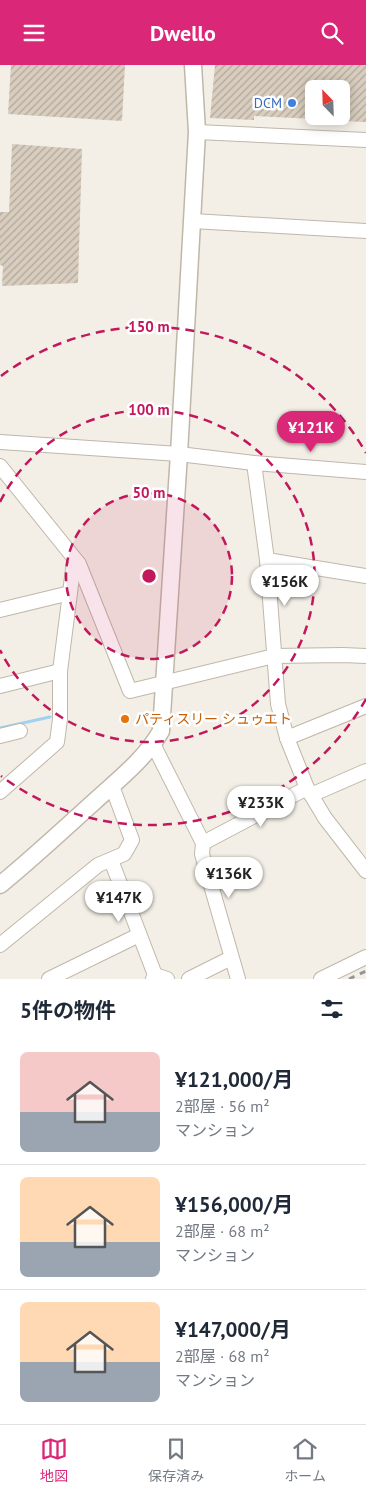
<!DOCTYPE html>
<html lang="ja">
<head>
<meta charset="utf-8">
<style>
  body { margin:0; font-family:"PT Sans","Noto Sans JP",sans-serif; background:#f2f2f3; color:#1f2937; height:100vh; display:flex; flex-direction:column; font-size:19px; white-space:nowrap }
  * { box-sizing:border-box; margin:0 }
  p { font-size:16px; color:#747a83 }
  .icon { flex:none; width:28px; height:28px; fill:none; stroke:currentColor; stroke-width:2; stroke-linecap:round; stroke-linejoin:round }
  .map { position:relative; height:914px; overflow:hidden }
  .drawer { display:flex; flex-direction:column; background:#fff; flex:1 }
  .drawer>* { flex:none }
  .needle { width:32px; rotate:337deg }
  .tools { position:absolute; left:305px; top:15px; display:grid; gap:10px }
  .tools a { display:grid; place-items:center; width:45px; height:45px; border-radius:8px; background:#fff; box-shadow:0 2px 12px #0003; font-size:25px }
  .price { position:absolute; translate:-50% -42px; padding:0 11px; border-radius:18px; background:#fff; color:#222; font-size:16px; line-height:32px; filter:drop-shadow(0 1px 2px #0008) }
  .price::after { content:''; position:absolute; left:50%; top:30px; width:15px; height:11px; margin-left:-8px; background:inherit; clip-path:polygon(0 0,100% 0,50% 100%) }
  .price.on { background:#db2777; color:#fff }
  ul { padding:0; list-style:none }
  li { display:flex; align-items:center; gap:15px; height:125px; padding:0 20px }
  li+li { border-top:1px solid #e0e1e3 }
  li span { display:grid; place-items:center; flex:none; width:140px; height:100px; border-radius:8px; color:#555 }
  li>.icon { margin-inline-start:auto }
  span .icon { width:60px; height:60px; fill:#fffc; stroke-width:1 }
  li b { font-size:21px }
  h2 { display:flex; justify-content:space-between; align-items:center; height:60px; padding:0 20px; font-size:21px }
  header { display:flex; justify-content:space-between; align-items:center; height:65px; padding:0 20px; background:#db2777; color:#fff; font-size:22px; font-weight:700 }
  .tab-bar { display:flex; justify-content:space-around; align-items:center; height:70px; border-top:1px solid #e0e1e3; background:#fff; font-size:14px; color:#747a83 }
  .tab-bar a { display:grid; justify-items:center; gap:2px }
  .tab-bar .on { color:#db2777 }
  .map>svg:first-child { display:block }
</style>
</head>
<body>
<header><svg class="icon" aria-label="menu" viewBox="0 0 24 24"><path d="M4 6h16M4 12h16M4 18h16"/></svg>Dwello<svg class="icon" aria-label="search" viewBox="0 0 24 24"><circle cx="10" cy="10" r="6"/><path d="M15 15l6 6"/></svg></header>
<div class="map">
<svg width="366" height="914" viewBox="0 0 366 914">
  <defs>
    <pattern id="building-hatch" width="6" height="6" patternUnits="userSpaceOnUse" patternTransform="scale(1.25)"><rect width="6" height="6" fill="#d8cdbe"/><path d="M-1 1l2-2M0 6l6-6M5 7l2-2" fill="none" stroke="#b1a89b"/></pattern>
  </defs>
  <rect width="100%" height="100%" fill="#f3efe6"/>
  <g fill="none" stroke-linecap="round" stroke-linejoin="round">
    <path stroke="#a1d1f1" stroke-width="3" d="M0 663 50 652"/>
  </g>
  <g fill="url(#building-hatch)">
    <path d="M11 0H125L122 56 8 49Z"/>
    <path d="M215 0H366V57L341 56V24H314V54L254 51V55L210 53Z"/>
    <path d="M12 79 82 84 78 218 2 221 3 201 0 200V147H9Z"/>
  </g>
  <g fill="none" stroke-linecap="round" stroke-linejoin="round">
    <g stroke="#bfb7a8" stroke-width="16">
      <g id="minor">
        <path d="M197 67 366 75"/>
        <path d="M193 156 366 166"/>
        <path d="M0 377 179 389 254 398 366 407"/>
        <path d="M254 398 267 495 278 639 287 673 307 723 325 753 366 806"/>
        <path d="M0 401 79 499 130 626 274 591 343 590 366 591"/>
        <path d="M267 495 366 511"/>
        <path d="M70 528 73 504 78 498"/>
        <path d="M0 545 70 528 60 606V654L57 677 0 727"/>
        <path d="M0 621 60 606"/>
        <path d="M0 671 20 666"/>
        <path d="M287 673 366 641"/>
        <path d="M153 679 203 778 202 789 238 914"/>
        <path d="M311 730 366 706"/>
        <path d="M203 778 307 723"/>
        <path d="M111 795 155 910 153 914"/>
        <path d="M0 880 98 800 124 789 132 775 112 721"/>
        <path d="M155 910 167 914"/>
        <path d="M49 914 139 870"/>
        <path d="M189 914 231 893"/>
        <path d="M321 914 366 892"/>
      </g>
    </g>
    <g stroke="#bfb7a8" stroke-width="19">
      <path id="tertiary" d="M0 820C33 793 64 764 95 736 118 715 146 693 161 666L179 389 197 67 193 0"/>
    </g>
    <use href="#minor" stroke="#fff" stroke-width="14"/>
    <use href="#tertiary" stroke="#fff" stroke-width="16"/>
    <path stroke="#959595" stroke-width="3" stroke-dasharray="6 6" stroke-linecap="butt" d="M349 914 366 906"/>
  </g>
  <circle cx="149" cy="511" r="83" fill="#c2185b" fill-opacity=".12"/>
  <g fill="none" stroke="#c2185b" stroke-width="2.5" stroke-dasharray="9 6">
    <circle cx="149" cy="511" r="83"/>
    <path d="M0 437A166 166 0 1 1 0 585"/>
    <path d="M366 634A249 249 0 0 1 1 711M1 311A249 249 0 0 1 366 388"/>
  </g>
  <circle fill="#3f7fe0" stroke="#fff" stroke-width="2" cx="292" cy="38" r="5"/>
  <circle fill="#e8710a" stroke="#fff" stroke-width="2" cx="125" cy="654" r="5"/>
  <g text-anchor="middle" stroke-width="5" stroke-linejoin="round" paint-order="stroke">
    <g font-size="14" fill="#366cbe" stroke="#fff" text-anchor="end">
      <text x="282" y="43">DCM</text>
    </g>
    <g font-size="14" fill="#c56008" stroke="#fff" text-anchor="start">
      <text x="135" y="659">パティスリー シュゥエト</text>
    </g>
  </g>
  <circle cx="149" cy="511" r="8" fill="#c2185b" stroke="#fff" stroke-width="2.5"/>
  <g font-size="15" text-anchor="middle" font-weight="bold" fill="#c2185b" stroke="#fff" stroke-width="5" stroke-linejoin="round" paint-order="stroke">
    <text x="149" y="267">150 m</text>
    <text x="149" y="350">100 m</text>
    <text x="149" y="433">50 m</text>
  </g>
</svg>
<div class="tools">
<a><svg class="needle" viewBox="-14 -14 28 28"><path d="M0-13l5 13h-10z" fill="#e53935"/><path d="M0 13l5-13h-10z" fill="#747a83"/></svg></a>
</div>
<b class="price on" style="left:311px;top:388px">¥121K</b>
<b class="price" style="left:285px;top:542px">¥156K</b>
<b class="price" style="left:261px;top:763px">¥233K</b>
<b class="price" style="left:229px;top:834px">¥136K</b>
<b class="price" style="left:119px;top:858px">¥147K</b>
</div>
<section class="drawer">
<h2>5件の物件<svg class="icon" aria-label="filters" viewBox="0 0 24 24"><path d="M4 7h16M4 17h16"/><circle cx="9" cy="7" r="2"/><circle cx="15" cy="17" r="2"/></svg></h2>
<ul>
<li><span style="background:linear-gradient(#f6c9c9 60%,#9aa5b1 0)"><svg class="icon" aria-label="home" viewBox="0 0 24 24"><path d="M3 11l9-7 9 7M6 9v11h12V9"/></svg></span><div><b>¥121,000/月</b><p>2部屋 · 56 m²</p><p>マンション</p></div></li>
<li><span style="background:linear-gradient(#ffd9b3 65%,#9aa5b1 0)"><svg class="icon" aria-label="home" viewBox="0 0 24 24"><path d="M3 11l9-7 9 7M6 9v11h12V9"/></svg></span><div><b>¥156,000/月</b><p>2部屋 · 68 m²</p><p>マンション</p></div></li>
<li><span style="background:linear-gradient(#ffd9b3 60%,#9aa5b1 0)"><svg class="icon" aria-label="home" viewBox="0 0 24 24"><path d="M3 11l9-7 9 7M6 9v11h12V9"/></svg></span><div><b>¥147,000/月</b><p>2部屋 · 68 m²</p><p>マンション</p></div></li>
</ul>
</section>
<nav class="tab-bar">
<a class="on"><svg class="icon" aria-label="map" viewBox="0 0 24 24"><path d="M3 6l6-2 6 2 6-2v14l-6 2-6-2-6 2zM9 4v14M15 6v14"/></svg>地図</a>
<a><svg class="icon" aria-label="saved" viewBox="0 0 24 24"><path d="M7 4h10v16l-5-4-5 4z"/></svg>保存済み</a>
<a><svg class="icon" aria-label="home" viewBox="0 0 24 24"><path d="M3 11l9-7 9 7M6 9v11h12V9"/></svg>ホーム</a>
</nav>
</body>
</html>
